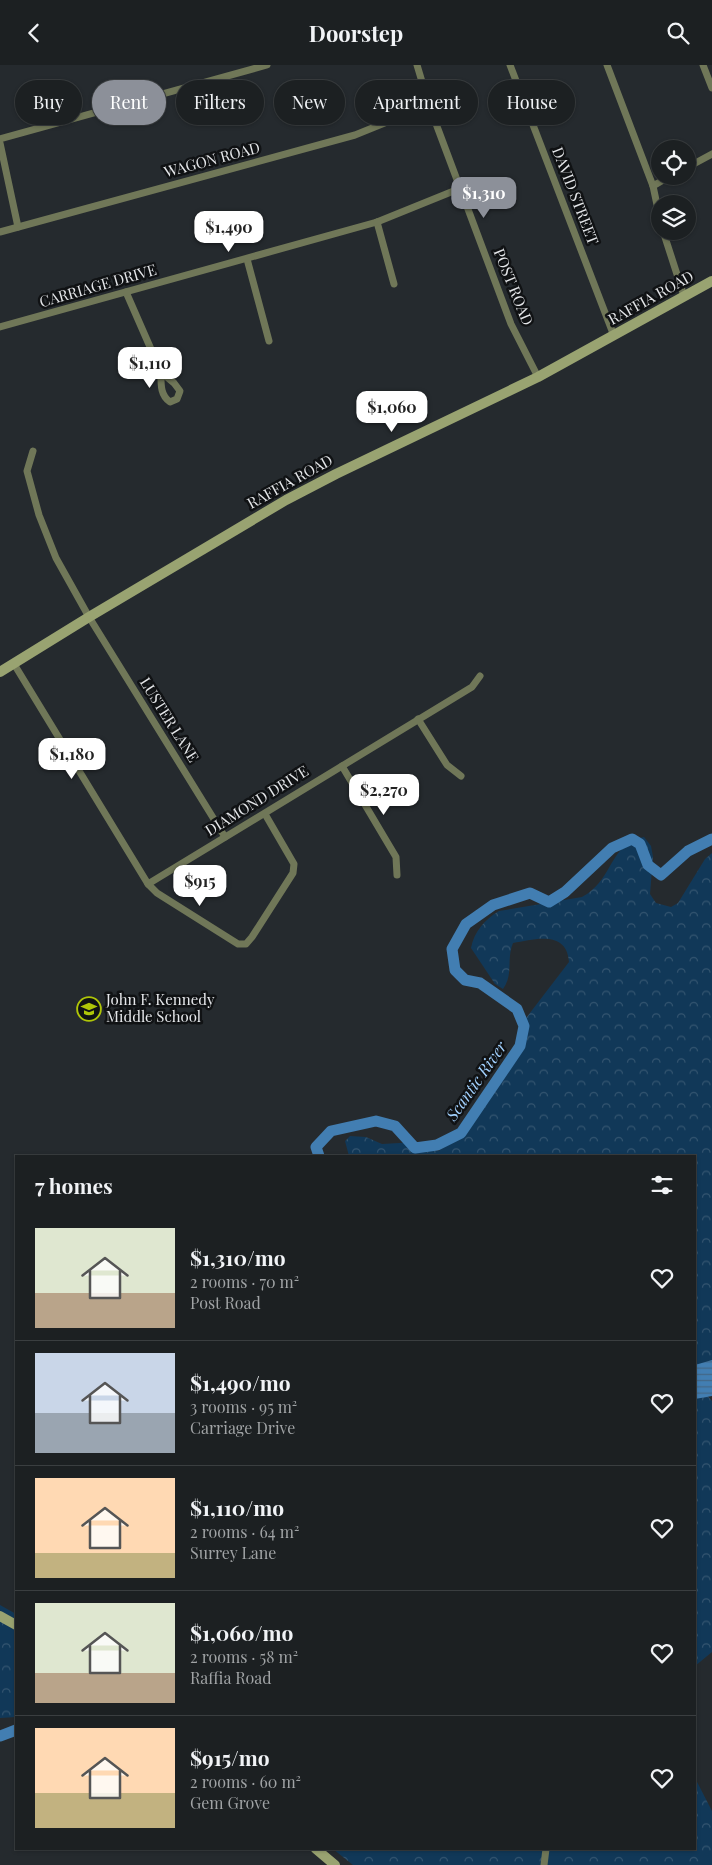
<!DOCTYPE html>
<html lang="en">
<head>
<meta charset="utf-8">
<style>
  body { margin:0; font-family:"Playfair Display",serif; background:#25282a; color:#f1f3f6; height:100vh; display:flex; flex-direction:column; font-size:19px; white-space:nowrap }
  * { box-sizing:border-box; margin:0 }
  p { font-size:16px; color:#a0a3a5 }
  .icon { flex:none; width:28px; height:28px; fill:none; stroke:currentColor; stroke-width:2; stroke-linecap:round; stroke-linejoin:round }
  .map { position:relative; flex:1; overflow:hidden }
  .panel { position:absolute; left:15px; top:1090px; width:681px; height:695px; display:flex; flex-direction:column; background:#1c2022; border-radius:0px; box-shadow:0 1px 4px #0004,0 0 0 1px #3a3e40 }
  .panel>* { flex:none }
  .guide { position:absolute; left:15px; top:15px; width:682px; height:45px; display:flex; gap:10px }
  .controls { position:absolute; left:651px; top:75px; display:grid; gap:10px }
  .controls a { display:grid; place-items:center; width:45px; height:45px; border-radius:50%; background:#1c2022; box-shadow:0 1px 4px #0004,0 0 0 1px #3a3e40; font-size:25px }
  .price { position:absolute; translate:-50% -42px; padding:0 11px; border-radius:10px; background:#fff; color:#222; font-size:16px; line-height:32px; filter:drop-shadow(0 1px 2px #0008) }
  .price::after { content:''; position:absolute; left:50%; top:30px; width:15px; height:11px; margin-left:-8px; background:inherit; clip-path:polygon(0 0,100% 0,50% 100%) }
  .price.selected { background:#8c9099; color:#fff }
  ul { padding:0; list-style:none }
  li { display:flex; align-items:center; gap:15px; height:125px; padding:0 20px }
  li+li { border-top:1px solid #3a3e40 }
  li span { display:grid; place-items:center; flex:none; width:140px; height:100px; border-radius:0px; color:#555 }
  li>.icon { margin-inline-start:auto }
  span .icon { width:60px; height:60px; fill:#fffc; stroke-width:1 }
  li b { font-size:21px }
  h2 { display:flex; justify-content:space-between; align-items:center; height:60px; padding:0 20px; font-size:21px }
  .pill { padding:0 18px; border-radius:22px; background:#1c2022; box-shadow:0 1px 4px #0004,0 0 0 1px #3a3e40; font-size:18px; line-height:45px }
  .pill.selected { background:#8c9099; color:#fff }
  header { display:flex; justify-content:space-between; align-items:center; height:65px; padding:0 20px; background:#1c2022; font-size:22px; font-weight:700 }
  .map>svg:first-child { display:block }
</style>
</head>
<body>
<header><svg class="icon" aria-label="back" viewBox="0 0 24 24"><path d="M15 5l-7 7 7 7"/></svg>Doorstep<svg class="icon" aria-label="search" viewBox="0 0 24 24"><circle cx="10" cy="10" r="6"/><path d="M15 15l6 6"/></svg></header>
<div class="map">
<svg width="712" height="1800" viewBox="0 0 712 1800">
  <defs>
    <pattern id="park-crowns" width="20" height="18" patternUnits="userSpaceOnUse" patternTransform="scale(1.25)"><rect width="20" height="18" fill="#113858"/><path d="M2 6a3 3 0 1 1 6 0M12 15a3 3 0 1 1 6 0" fill="none" stroke="#345570"/></pattern>
    <pattern id="water-rules" width="6" height="5" patternUnits="userSpaceOnUse" patternTransform="scale(1.25)"><rect width="6" height="5" fill="#427eb2"/><path d="M0 2.5h6" fill="none" stroke="#436787"/></pattern>
  </defs>
  <rect width="100%" height="100%" fill="#252a2e"/>
  <g fill="url(#park-crowns)">
    <path d="M644 772 651 781 653 792 650 829 656 838 671 842 678 838 705 794 712 788V1316L699 1321 712 1336V1587L695 1601V1091H349L345 1076 350 1071 366 1072 382 1079 417 1077 427 1085 438 1086 448 1080 479 1048 497 1021 505 999 510 994 523 957 569 897C567 865 535 874 513 878 506 895 514 908 503 924L495 919 471 883C474 867 485 854 499 846L582 832C585 830 589 828 592 825 612 809 614 776 644 772Z"/>
    <path d="M0 1540 16 1549V1652L0 1653Z"/>
    <path d="M695 1713 712 1746V1800H353L333 1784H695Z"/>
  </g>
  <path fill="url(#water-rules)" d="M712 1295V1331L695 1334V1300Z"/>
  <g fill="none" stroke-linecap="round" stroke-linejoin="round">
    <g stroke="#427eb2" stroke-width="11">
      <path d="M319 1091 316 1082 331 1066 376 1056 395 1061 415 1083 437 1080 461 1068 520 981 524 961 517 944 480 918 465 915 455 905 452 884 466 859 493 840 530 828 549 837 565 827 612 783 632 774 640 779 648 800 661 810 688 786 712 774"/>
      <path d="M0 1671 16 1665"/>
    </g>
    <g stroke="#707758" stroke-width="7">
      <path d="M417 0 429 40 511 259 538 312"/>
      <path d="M510 0 614 271"/>
      <path d="M607 0 653 121 660 154"/>
      <path d="M703 0 712 23"/>
      <path d="M0 74 267 0"/>
      <path d="M0 78 18 162"/>
      <path d="M688 102 712 89"/>
      <path d="M653 121 670 111"/>
      <path d="M377 157 394 219"/>
      <path d="M663 166 684 231"/>
      <path d="M0 167 355 70 429 40"/>
      <path d="M247 194 269 276"/>
      <path d="M126 227 161 307C161 319 160 330 170 337L177 334 180 326 174 318 161 307"/>
      <path d="M0 262 377 157 461 123"/>
      <path d="M33 386 27 406 39 450 56 493 89 552 225 772"/>
      <path d="M14 599 148 819 157 828 238 879H246L252 872 293 808 294 799 265 749"/>
      <path d="M418 654 447 700 461 711"/>
      <path d="M342 701 396 792 397 810"/>
      <path d="M148 819 472 622 480 611"/>
      <path d="M544 1800 546 1784"/>
    </g>
    <g stroke="#99a371" stroke-width="10">
      <path d="M0 607 89 552 286 435 336 409 538 312 712 216"/>
      <path d="M0 1551 16 1560"/>
      <path d="M316 1784 335 1800"/>
    </g>
  </g>
  <defs>
    <g id="school-ring" transform="scale(1.25)"><circle r="9.5" fill="#101214" stroke="#afc508" stroke-width="1.5"/><path d="M0-5L7-2L0 1L-7-2ZM-4 1L0 2.5L4 1V4Q0 6-4 4Z" fill="#afc508"/></g>
  </defs>
  <g fill-rule="evenodd">
    <use href="#school-ring" x="89" y="944"/>
  </g>
  <g text-anchor="middle" stroke-width="5" stroke-linejoin="round" paint-order="stroke">
    <g font-size="15" fill="#e5e7ea" stroke="#101214">
      <text transform="translate(212 95) rotate(-15)" y="5">WAGON ROAD</text>
      <text transform="translate(575 131) rotate(69)" y="5">DAVID STREET</text>
      <text transform="translate(98 221) rotate(-16)" y="5">CARRIAGE DRIVE</text>
      <text transform="translate(513 222) rotate(68)" y="5">POST ROAD</text>
      <text transform="translate(651 233) rotate(-29)" y="5">RAFFIA ROAD</text>
      <text transform="translate(290 417) rotate(-29)" y="5">RAFFIA ROAD</text>
      <text transform="translate(169 655) rotate(58)" y="5">LUSTER LANE</text>
      <text transform="translate(257 736) rotate(-32)" y="5">DIAMOND DRIVE</text>
    </g>
    <g font-size="15" fill="#e5e7ea" stroke="#101214" text-anchor="start">
      <text x="106" y="940">John F. Kennedy<tspan x="106" dy="17">Middle School</tspan></text>
    </g>
    <g font-size="16" font-style="italic" fill="#a2d1fe" stroke="#101214">
      <text transform="translate(476 1016) rotate(-55)" y="6">Scantic River</text>
    </g>
  </g>
</svg>
<div class="controls">
<a><svg class="icon" aria-label="locate" viewBox="0 0 24 24"><circle cx="12" cy="12" r="6"/><path d="M12 2v4M12 18v4M2 12h4M18 12h4"/></svg></a>
<a><svg class="icon" aria-label="layers" viewBox="0 0 24 24"><path d="M12 4l9 5-9 5-9-5zM3 14l9 5 9-5"/></svg></a>
</div>
<b class="price selected" style="left:484px;top:154px">$1,310</b>
<b class="price" style="left:229px;top:188px">$1,490</b>
<b class="price" style="left:150px;top:324px">$1,110</b>
<b class="price" style="left:392px;top:368px">$1,060</b>
<b class="price" style="left:72px;top:715px">$1,180</b>
<b class="price" style="left:384px;top:751px">$2,270</b>
<b class="price" style="left:200px;top:842px">$915</b>
<div class="guide">
<a class="pill">Buy</a>
<a class="pill selected">Rent</a>
<a class="pill">Filters</a>
<a class="pill">New</a>
<a class="pill">Apartment</a>
<a class="pill">House</a>
</div>
<section class="panel">
<h2>7 homes<svg class="icon" aria-label="filters" viewBox="0 0 24 24"><path d="M4 7h16M4 17h16"/><circle cx="9" cy="7" r="2"/><circle cx="15" cy="17" r="2"/></svg></h2>
<ul>
<li><span style="background:linear-gradient(#dfe7d0 65%,#b9a48a 0)"><svg class="icon" aria-label="home" viewBox="0 0 24 24"><path d="M3 11l9-7 9 7M6 9v11h12V9"/></svg></span><div><b>$1,310/mo</b><p>2 rooms · 70 m²</p><p>Post Road</p></div><svg class="icon" aria-label="heart" viewBox="0 0 24 24"><path d="M12 20l-8-8c-3-5 5-10 8-4 3-6 11-1 8 4z"/></svg></li>
<li><span style="background:linear-gradient(#c9d6e8 60%,#9aa5b1 0)"><svg class="icon" aria-label="home" viewBox="0 0 24 24"><path d="M3 11l9-7 9 7M6 9v11h12V9"/></svg></span><div><b>$1,490/mo</b><p>3 rooms · 95 m²</p><p>Carriage Drive</p></div><svg class="icon" aria-label="heart" viewBox="0 0 24 24"><path d="M12 20l-8-8c-3-5 5-10 8-4 3-6 11-1 8 4z"/></svg></li>
<li><span style="background:linear-gradient(#ffd9b3 75%,#c2b280 0)"><svg class="icon" aria-label="home" viewBox="0 0 24 24"><path d="M3 11l9-7 9 7M6 9v11h12V9"/></svg></span><div><b>$1,110/mo</b><p>2 rooms · 64 m²</p><p>Surrey Lane</p></div><svg class="icon" aria-label="heart" viewBox="0 0 24 24"><path d="M12 20l-8-8c-3-5 5-10 8-4 3-6 11-1 8 4z"/></svg></li>
<li><span style="background:linear-gradient(#dfe7d0 70%,#b9a48a 0)"><svg class="icon" aria-label="home" viewBox="0 0 24 24"><path d="M3 11l9-7 9 7M6 9v11h12V9"/></svg></span><div><b>$1,060/mo</b><p>2 rooms · 58 m²</p><p>Raffia Road</p></div><svg class="icon" aria-label="heart" viewBox="0 0 24 24"><path d="M12 20l-8-8c-3-5 5-10 8-4 3-6 11-1 8 4z"/></svg></li>
<li><span style="background:linear-gradient(#ffd9b3 65%,#c2b280 0)"><svg class="icon" aria-label="home" viewBox="0 0 24 24"><path d="M3 11l9-7 9 7M6 9v11h12V9"/></svg></span><div><b>$915/mo</b><p>2 rooms · 60 m²</p><p>Gem Grove</p></div><svg class="icon" aria-label="heart" viewBox="0 0 24 24"><path d="M12 20l-8-8c-3-5 5-10 8-4 3-6 11-1 8 4z"/></svg></li>
</ul>
</section>
</div>
</body>
</html>
